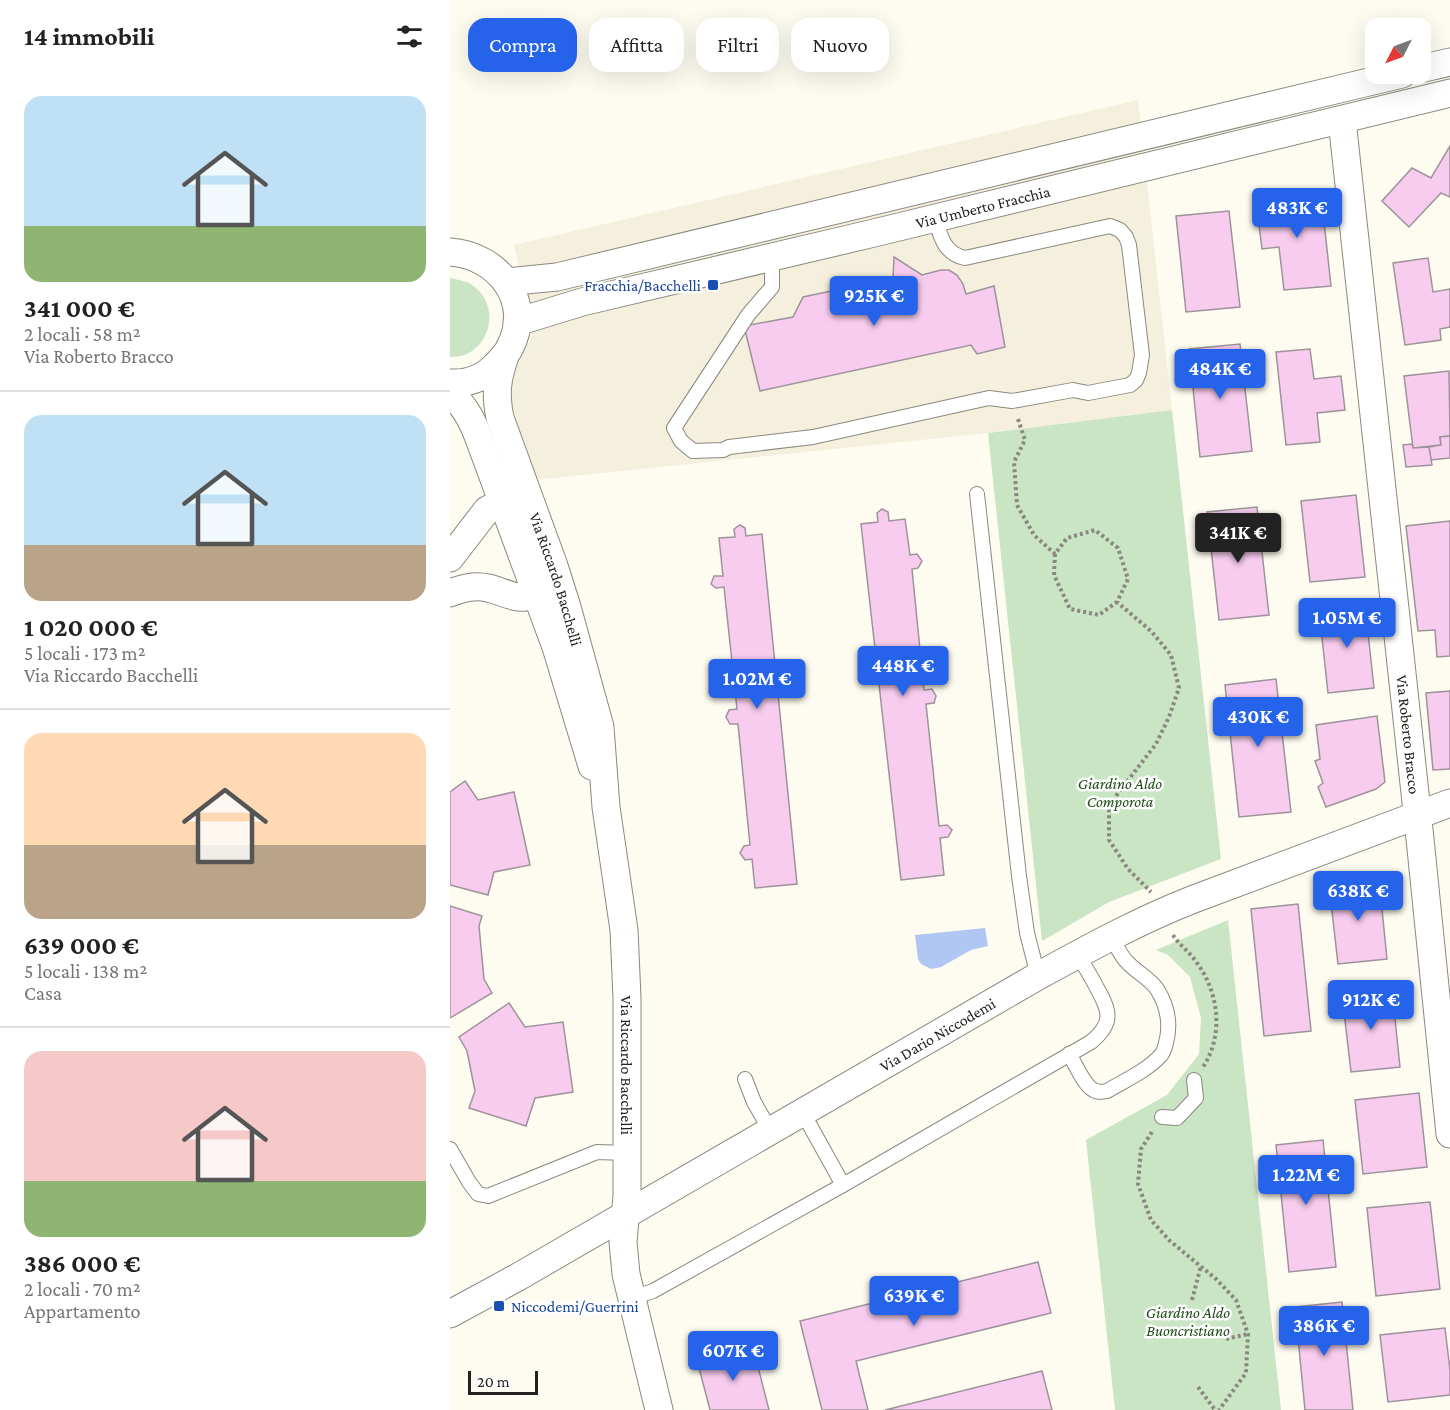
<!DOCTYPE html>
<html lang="it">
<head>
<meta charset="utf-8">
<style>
  body { margin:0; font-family:"Crimson Pro",serif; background:#f6f6f6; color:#222; height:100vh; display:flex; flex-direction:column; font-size:22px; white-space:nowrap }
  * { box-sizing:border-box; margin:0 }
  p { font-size:20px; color:#767676 }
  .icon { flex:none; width:33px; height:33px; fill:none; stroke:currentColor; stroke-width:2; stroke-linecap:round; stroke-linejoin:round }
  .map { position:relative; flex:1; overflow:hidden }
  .drawer { display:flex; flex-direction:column; background:#fff; width:450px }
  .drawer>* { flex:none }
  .guide { position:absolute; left:18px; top:18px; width:570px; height:54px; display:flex; gap:12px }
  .needle { width:39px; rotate:228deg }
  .tools { position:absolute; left:915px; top:18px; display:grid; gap:12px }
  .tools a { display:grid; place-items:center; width:66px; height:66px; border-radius:12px; background:#fff; box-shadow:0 6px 24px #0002; font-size:30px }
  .scale { position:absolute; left:18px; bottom:15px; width:70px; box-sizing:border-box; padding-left:6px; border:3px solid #23221e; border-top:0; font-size:16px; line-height:21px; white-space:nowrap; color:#23221e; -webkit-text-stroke:4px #fff; paint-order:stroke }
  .price { position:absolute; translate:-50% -51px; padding:0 14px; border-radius:6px; background:#2563eb; color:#fff; font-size:20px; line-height:39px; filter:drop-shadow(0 2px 3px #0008) }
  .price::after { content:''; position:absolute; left:50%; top:36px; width:18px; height:14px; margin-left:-9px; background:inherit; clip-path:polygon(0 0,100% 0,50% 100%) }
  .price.on { background:#222; color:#fff }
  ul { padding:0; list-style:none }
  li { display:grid; align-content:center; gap:12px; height:318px; padding:0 24px }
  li+li { border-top:2px solid #e0e0e0 }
  li span { display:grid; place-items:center; height:186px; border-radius:18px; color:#555 }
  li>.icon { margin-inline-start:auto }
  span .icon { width:108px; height:108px; fill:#fffc; stroke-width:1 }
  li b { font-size:26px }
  h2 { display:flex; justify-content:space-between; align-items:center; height:72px; padding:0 24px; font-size:26px }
  .chip { padding:0 21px; border-radius:18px; background:#fff; box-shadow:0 6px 24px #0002; font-size:21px; line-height:54px }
  .chip.on { background:#2563eb; color:#fff }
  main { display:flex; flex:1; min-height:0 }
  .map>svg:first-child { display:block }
</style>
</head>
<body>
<main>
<section class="drawer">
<h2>14 immobili<svg class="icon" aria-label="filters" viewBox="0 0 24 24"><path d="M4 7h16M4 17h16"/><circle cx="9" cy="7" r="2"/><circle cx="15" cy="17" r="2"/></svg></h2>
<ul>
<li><span style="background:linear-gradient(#bfe0f5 70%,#8fb573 0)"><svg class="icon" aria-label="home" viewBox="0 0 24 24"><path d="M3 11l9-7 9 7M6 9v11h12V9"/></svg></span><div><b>341 000 €</b><p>2 locali · 58 m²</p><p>Via Roberto Bracco</p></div></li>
<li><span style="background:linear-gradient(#bfe0f5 70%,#b9a48a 0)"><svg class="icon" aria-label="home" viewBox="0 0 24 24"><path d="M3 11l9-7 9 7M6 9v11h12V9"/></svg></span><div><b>1 020 000 €</b><p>5 locali · 173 m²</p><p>Via Riccardo Bacchelli</p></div></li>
<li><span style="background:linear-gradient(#ffd9b3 60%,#b9a48a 0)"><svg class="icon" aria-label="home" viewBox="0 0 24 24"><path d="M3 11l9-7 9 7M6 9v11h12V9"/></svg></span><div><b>639 000 €</b><p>5 locali · 138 m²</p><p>Casa</p></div></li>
<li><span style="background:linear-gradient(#f6c9c9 70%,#8fb573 0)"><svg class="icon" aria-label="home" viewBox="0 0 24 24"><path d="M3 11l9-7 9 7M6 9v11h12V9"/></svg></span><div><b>386 000 €</b><p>2 locali · 70 m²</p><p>Appartamento</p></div></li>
</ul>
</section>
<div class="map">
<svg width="1000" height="1410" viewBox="0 0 1000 1410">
  <rect width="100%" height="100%" fill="#fefbf0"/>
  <path fill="#f5f0de" d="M688 100 722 410 538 433 84 480 67 437 57 381 82 336 76 299 64 245Z"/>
  <g fill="#c9e5c4">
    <path d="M0 278C9 280 19 281 26 288 48 307 42 343 15 355 11 356 6 357 1 357H0Z"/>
    <path d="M722 410 771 859 659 902 592 941 538 433Z"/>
    <path d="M778 920 831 1410H665L636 1140 717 1095 749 1054 751 1018 740 977 718 955 706 950Z"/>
  </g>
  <path fill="#b0c7f3" d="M535 928 538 946 521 950 491 967 481 969 471 964 468 959 465 935Z"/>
  <g fill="#f8ccef" stroke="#9d939b" stroke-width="1.5">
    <path d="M1000 146V197L991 193 959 227 932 201 962 168 981 178Z"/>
    <path d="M871 194 881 286 834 290 829 247 812 249 806 201Z"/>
    <path d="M779 211 790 307 736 312 726 216Z"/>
    <path d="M444 257 472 275 491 270H499L507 275 513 284 516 294 544 286 555 347 527 354 521 345 310 391 294 326 343 317 353 297 443 278Z"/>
    <path d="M978 258 983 292 1000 289V327L990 329 991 340 955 345 943 263Z"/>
    <path d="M790 344 802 451 750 457 739 349Z"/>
    <path d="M860 349 864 379 891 376 895 410 867 413 870 442 836 445 826 352Z"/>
    <path d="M999 371 1000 436 990 437 991 445 963 448 954 376Z"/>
    <path d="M1000 436V458L981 460 979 447 991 445 990 437Z"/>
    <path d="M962 444 963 448 979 447 982 465 956 467 953 445Z"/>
    <path d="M906 495 915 577 860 582 851 501Z"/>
    <path d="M807 507 819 615 769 620 757 512Z"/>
    <path d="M432 509 438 512 439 521 455 519 460 555 467 554 472 561 468 568 462 569 474 690 482 689 486 696 484 703 476 704 489 826 497 825 502 830 498 837 490 838 494 875 451 880 411 524 428 522 427 513Z"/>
    <path d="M1000 521V656L987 657 985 630 968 631 956 526Z"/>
    <path d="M290 525 295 528 296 536 312 534 347 884 305 888 302 859 295 860 290 853 294 846 300 845 288 724H280L276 717 279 710 287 709 274 587 266 588 261 584 264 576H273L269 538 285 537 284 529Z"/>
    <path d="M915 605 924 688 878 693 869 610Z"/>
    <path d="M826 679 841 812 789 817 775 685Z"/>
    <path d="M1000 691V769L983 770 976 693Z"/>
    <path d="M927 716 935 782 926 789 876 807 868 787 873 783 865 761 870 759 866 725Z"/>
    <path d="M15 781 28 800 64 792 80 865 44 872 38 895 0 885V792Z"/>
    <path d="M929 879 937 959 888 964 879 885Z"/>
    <path d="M848 904 861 1031 814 1036 801 909Z"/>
    <path d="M0 906 32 916 29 926 34 979 42 993 0 1018Z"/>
    <path d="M942 990 950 1067 901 1072 892 995Z"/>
    <path d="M59 1003 75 1027 113 1022 123 1092 85 1098 76 1126 19 1108 25 1091 17 1051 9 1037Z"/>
    <path d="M969 1093 977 1167 913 1174 905 1100Z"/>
    <path d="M873 1140 886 1267 839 1272 826 1145Z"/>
    <path d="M980 1202 990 1289 926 1296 917 1208Z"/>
    <path d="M588 1262 601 1313 406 1361 418 1410H372L350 1321Z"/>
    <path d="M892 1302 903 1410H855L845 1307Z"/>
    <path d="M995 1328 1000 1370V1395L938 1402 930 1335Z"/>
    <path d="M303 1347 319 1410H260L247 1360Z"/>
    <path d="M592 1371 602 1410H435Z"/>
  </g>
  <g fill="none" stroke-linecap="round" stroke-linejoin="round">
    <g stroke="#8a887e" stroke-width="16">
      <g id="service">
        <path d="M321 258 322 269V287L298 315 224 428 231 441 243 451 273 450 279 447 363 437 539 398 562 401 623 390 638 393 680 385 686 380 689 373 692 355 679 245 676 237 670 230 660 226 515 258C494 254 490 235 485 218"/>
        <path d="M527 494 569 876 577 933 588 976"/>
        <path d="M619 1054C625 1063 633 1083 642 1089 647 1093 652 1092 657 1091 674 1081 698 1070 711 1055 714 1052 715 1047 716 1043 721 1024 717 1005 707 989 700 979 688 973 679 964 671 957 667 947 662 937"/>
        <path d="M295 1079 304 1102 321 1132"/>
        <path d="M353 1113 393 1185"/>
        <path d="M712 1117 727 1118 746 1098 744 1080"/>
        <path d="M0 1149 19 1182 28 1194 38 1196 147 1152 177 1153"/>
        <path d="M182 1298 203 1291 393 1185 641 1042C664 1023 660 1011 647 988 641 976 634 965 627 954"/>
      </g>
    </g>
    <g stroke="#8a887e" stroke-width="29">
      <g id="minor">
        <path d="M970 69 1000 62"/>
        <path id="s1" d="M892 120 970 839 1000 1134"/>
        <path d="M0 252C48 255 84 301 60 347 57 354 51 360 46 365 34 378 17 384 0 383"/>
        <path d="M56 282 107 277 952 74"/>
        <path id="s2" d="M67 322 132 302 424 233 1000 93"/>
        <path id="s3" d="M55 356C47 379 45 393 50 418L104 566 117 607 150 727 156 807 174 930 177 998V1196L173 1242 176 1274 209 1410"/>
        <path d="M0 393C16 407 23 422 30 441L106 647 142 766"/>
        <path d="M0 558 37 510C47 503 58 506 70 508"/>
        <path d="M0 593C13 588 24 585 38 588 48 590 66 599 75 597 83 594 90 583 95 576"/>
        <path id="s4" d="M0 1314 68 1277 588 976C639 948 690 920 744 899L1000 803"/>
      </g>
    </g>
    <g stroke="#898880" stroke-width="4" stroke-dasharray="3 3" stroke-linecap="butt">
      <path d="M568 419 575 440 564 462 567 505 584 535 605 554 617 538 645 530 668 548 678 579 667 602 702 632 721 655 729 688 719 717 706 744 666 796 659 811V840L678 869 701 892"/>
      <path d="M605 554 604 575 620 609 649 615 667 602"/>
      <path d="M723 935C729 945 740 952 747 963 769 993 774 1035 753 1067"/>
      <path d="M702 1132 691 1149 688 1184 701 1220 720 1241 766 1279 786 1300 798 1334 796 1373 769 1410"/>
      <path d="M742 1300 751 1266"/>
      <path d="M776 1339 798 1334"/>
      <path d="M748 1387 765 1410"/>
    </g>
    <use href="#service" stroke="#fff" stroke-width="14"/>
    <use href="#minor" stroke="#fff" stroke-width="27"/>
  </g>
  <g fill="#1a4fb4" stroke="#fff" stroke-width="2">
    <rect x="257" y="279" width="12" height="12" rx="3"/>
    <rect x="43" y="1300" width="12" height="12" rx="3"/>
  </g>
  <g text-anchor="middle" stroke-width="5" stroke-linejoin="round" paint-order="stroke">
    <g font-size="16" fill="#23221e" stroke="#fff">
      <text dy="6" stroke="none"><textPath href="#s2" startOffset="480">Via Umberto Fracchia</textPath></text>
      <text dy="6" stroke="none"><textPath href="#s3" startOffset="234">Via Riccardo Bacchelli</textPath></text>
      <text dy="6" stroke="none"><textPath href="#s1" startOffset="618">Via Roberto Bracco</textPath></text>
      <text dy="6" stroke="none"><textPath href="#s4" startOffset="562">Via Dario Niccodemi</textPath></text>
      <text dy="6" stroke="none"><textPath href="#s3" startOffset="728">Via Riccardo Bacchelli</textPath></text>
    </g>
    <g font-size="16" fill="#164399" stroke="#fff" text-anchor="end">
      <text x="251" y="291">Fracchia/Bacchelli</text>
      <text x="61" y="1312" text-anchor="start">Niccodemi/Guerrini</text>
    </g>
    <g font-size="16" font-style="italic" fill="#1e4c17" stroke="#fff">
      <text x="670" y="789">Giardino Aldo<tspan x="670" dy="18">Comporota</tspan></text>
      <text x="738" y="1318">Giardino Aldo<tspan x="738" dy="18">Buoncristiano</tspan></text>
    </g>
  </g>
</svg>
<div class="tools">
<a><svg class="needle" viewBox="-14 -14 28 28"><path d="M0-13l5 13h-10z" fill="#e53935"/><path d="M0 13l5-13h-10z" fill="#767676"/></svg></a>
</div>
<div class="scale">20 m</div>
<b class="price" style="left:847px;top:239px">483K €</b>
<b class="price" style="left:424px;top:327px">925K €</b>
<b class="price" style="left:770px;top:400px">484K €</b>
<b class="price on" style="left:788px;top:564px">341K €</b>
<b class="price" style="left:897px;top:649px">1.05M €</b>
<b class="price" style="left:453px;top:697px">448K €</b>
<b class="price" style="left:307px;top:710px">1.02M €</b>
<b class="price" style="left:808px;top:748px">430K €</b>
<b class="price" style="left:908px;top:922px">638K €</b>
<b class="price" style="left:921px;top:1031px">912K €</b>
<b class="price" style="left:856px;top:1206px">1.22M €</b>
<b class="price" style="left:464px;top:1327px">639K €</b>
<b class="price" style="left:874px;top:1357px">386K €</b>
<b class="price" style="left:283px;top:1382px">607K €</b>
<div class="guide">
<a class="chip on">Compra</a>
<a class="chip">Affitta</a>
<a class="chip">Filtri</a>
<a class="chip">Nuovo</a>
</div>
</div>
</main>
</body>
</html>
